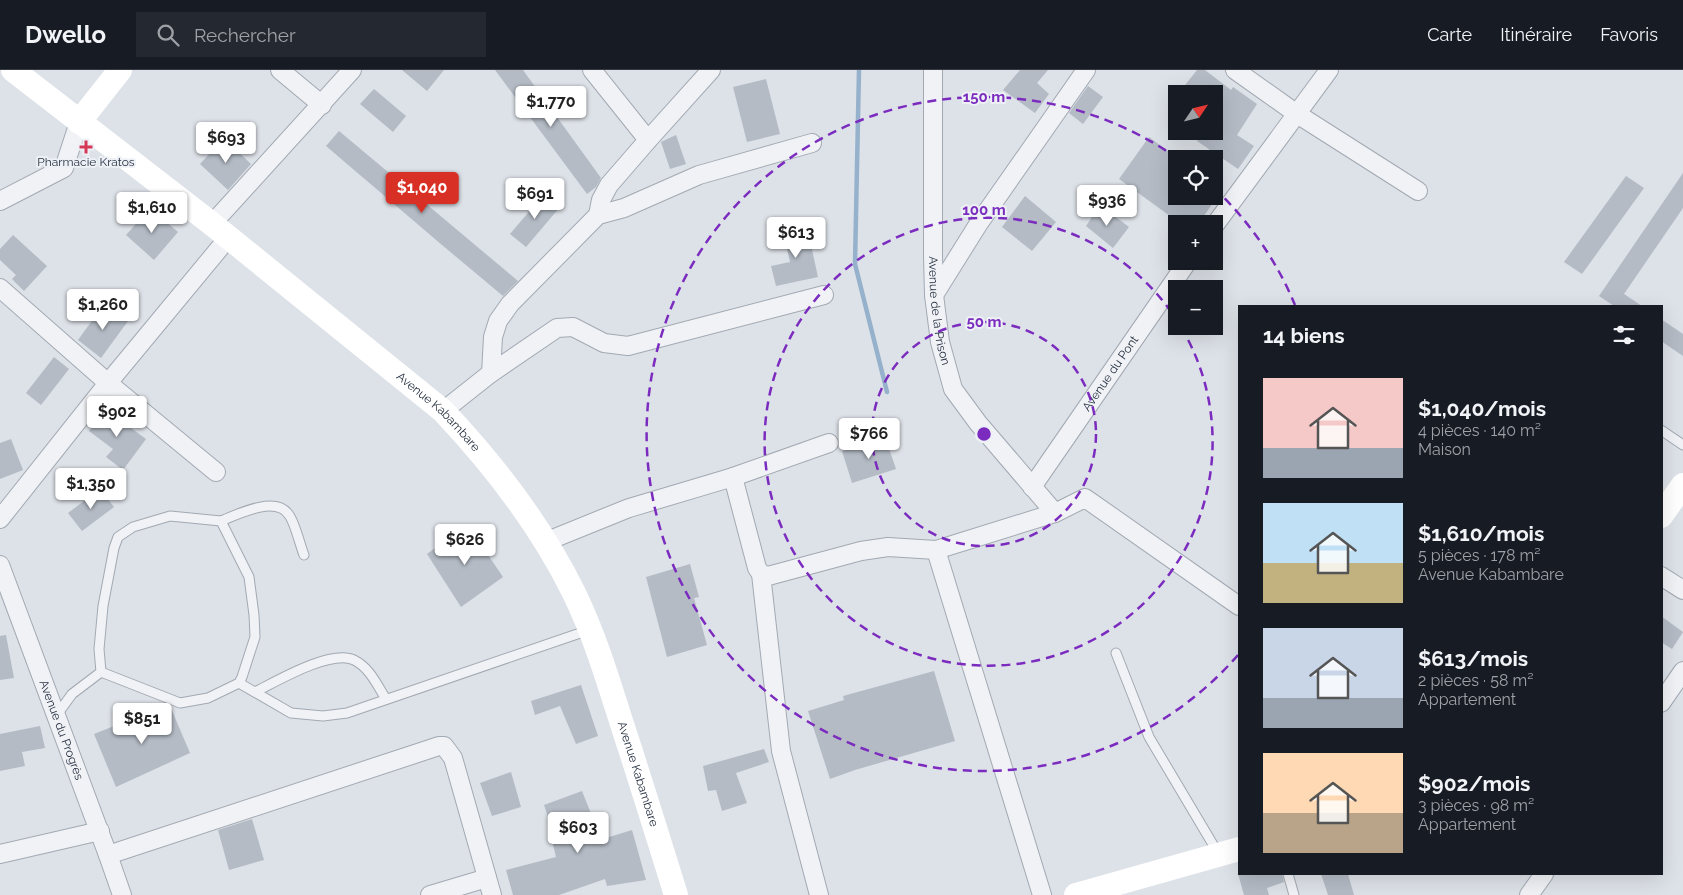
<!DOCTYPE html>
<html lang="fr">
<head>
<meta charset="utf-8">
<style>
  body { margin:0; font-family:Raleway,sans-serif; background:#242831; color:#f1f3f6; height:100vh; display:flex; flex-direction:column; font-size:19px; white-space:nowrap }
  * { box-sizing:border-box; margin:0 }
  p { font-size:16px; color:#9ea1a6 }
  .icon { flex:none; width:28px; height:28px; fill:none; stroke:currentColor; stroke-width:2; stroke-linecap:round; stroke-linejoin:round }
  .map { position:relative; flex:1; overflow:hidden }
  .details { position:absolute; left:1238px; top:235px; width:425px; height:570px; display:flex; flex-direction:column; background:#171b24; border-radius:0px; box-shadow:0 5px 20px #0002 }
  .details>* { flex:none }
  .needle { width:32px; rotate:55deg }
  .tools { position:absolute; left:1168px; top:15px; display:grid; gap:10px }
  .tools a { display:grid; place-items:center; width:55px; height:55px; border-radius:0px; background:#171b24; box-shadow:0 5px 20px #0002; font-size:25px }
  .price { position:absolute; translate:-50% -42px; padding:0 11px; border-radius:5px; background:#fff; color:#222; font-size:16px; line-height:32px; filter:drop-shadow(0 1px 2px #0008) }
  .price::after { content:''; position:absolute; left:50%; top:30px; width:15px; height:11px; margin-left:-8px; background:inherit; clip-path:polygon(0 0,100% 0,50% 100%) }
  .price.active { background:#d93025; color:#fff }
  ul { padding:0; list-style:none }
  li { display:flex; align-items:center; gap:15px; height:125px; padding:0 25px }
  li span { display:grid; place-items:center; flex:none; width:140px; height:100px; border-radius:0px; color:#555 }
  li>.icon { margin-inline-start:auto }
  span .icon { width:60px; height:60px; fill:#fffc; stroke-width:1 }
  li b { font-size:21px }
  h2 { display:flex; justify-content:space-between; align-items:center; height:60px; padding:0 25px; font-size:21px }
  header { display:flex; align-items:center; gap:30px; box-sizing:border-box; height:70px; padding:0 25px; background:#171b24; border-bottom:1px solid #363941 }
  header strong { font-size:24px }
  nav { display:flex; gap:28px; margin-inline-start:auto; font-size:18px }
  .search { width:350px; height:45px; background:#242831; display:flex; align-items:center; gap:12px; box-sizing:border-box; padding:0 18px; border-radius:0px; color:#9ea1a6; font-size:19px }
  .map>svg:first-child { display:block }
</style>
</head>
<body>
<header>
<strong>Dwello</strong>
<div class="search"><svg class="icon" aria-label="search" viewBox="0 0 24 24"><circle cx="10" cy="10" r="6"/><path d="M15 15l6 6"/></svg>Rechercher</div>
<nav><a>Carte</a><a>Itinéraire</a><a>Favoris</a></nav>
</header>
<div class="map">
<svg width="1683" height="825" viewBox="0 0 1683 825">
  <rect width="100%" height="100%" fill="#dde2e8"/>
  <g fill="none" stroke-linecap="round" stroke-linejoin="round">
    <path stroke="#95b1cb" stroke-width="4.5" d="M859 0 855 194 887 322"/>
  </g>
  <g fill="#b4bbc5">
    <path d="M402 0H444L427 21Z"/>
    <path d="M495 0H523L601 108 596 117 587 124Z"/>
    <path d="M1020 0H1048L1037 13 1049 24 1035 43 1003 20Z"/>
    <path d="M1197 0H1205L1231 20 1233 17 1257 34 1237 65 1254 76 1238 99 1197 71 1203 61H1214V24H1178Z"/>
    <path d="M766 9 780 64 747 72 733 17Z"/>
    <path d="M1088 16 1103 27 1083 54 1069 43Z"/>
    <path d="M374 19 406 46 393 62 360 34Z"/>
    <path d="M339 61 443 148 518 211 503 226 442 175 326 76Z"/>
    <path d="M676 65 686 94 670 99 661 72Z"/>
    <path d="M1149 67 1176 87V126H1218L1198 154H1181L1119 109Z"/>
    <path d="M224 68 251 94 228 120 200 94Z"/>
    <path d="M1683 103V138L1624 224 1642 236H1614L1599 226Z"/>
    <path d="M1626 106 1644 118 1582 204 1564 192Z"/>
    <path d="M544 124 560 137 526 177 510 164Z"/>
    <path d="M1025 126 1056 152 1032 181 1002 157Z"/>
    <path d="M1100 135 1129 157 1113 178 1086 156Z"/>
    <path d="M150 138 178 162 154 190 126 165Z"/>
    <path d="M807 157 818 207 776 216 771 196 790 192 783 162Z"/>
    <path d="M13 165 47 196 24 221 12 209 16 205 0 190V179Z"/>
    <path d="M104 234 128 251 101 288 78 270Z"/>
    <path d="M1661 249 1683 264V286L1661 271Z"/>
    <path d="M54 287 69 299 41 335 26 323Z"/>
    <path d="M105 339 146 369 123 400 106 387 113 379 89 361Z"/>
    <path d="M885 367 896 399 852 413 842 381Z"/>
    <path d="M11 369 23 400 0 409V373Z"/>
    <path d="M100 419 114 437 82 461 68 443Z"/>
    <path d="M467 454 503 507 461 537 427 484Z"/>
    <path d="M690 494 699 527 694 528 707 575 667 587 646 507Z"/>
    <path d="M1661 546 1683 562 1672 579 1661 572Z"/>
    <path d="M6 565 14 608 0 610V566Z"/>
    <path d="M934 601 955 671 855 700 830 709 808 641 844 630 843 626Z"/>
    <path d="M581 615 598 666 576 674 560 636 535 645 531 631Z"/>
    <path d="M167 635 170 636 190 683 116 717 94 664Z"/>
    <path d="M40 656 45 678 22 682 25 696 0 701V664Z"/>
    <path d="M764 679 769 692 736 703 747 733 722 741 716 720 708 721 703 696Z"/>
    <path d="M511 702 521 737 492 746 480 713Z"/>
    <path d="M582 721 594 751 600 749 606 768 632 760 646 810 607 816 605 809 559 825H513L506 800 556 787 551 766 554 765 544 735Z"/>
    <path d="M252 749 264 790 229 800 218 760Z"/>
    <path d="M1238 804H1282L1284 812 1267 818 1269 825H1244Z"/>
    <path d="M1321 804H1348L1354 825H1328Z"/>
  </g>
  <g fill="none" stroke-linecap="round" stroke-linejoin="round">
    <g stroke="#a2a9b2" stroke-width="11">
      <g id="lane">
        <path d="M1661 360 1683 375"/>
        <path d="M1116 583 1149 667 1218 783"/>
        <path d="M101 602 180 633 208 628 239 613 242 607 255 567 254 545 249 507 221 451C238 444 276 425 289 445 295 453 300 475 304 485"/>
        <path d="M101 602 99 579 103 536 114 478 118 467 133 457 170 446 221 451"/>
        <path d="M239 613 291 643 323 646 347 643 589 560"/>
        <path d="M255 622C277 611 331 579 354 590 370 598 377 615 386 629"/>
        <path d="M56 646 72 624 101 602"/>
        <path d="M1288 804 1294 825"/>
      </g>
    </g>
    <g stroke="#a2a9b2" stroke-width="20">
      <g id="street">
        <path d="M280 0 322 35"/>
        <path d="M592 0 648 70"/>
        <path id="s1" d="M933 0V186L934 225 940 272 953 319 978 353 1055 443"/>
        <path d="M1235 0 1297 44 1418 121"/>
        <path d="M0 131 64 98 79 52"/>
        <path d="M598 145 601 130 609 115 648 70 711 0"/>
        <path d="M212 154 352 0"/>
        <path d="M1214 156 1329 0"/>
        <path d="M0 218 108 313 216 402"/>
        <path d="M934 225 979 153 1086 0"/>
        <path d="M491 303 493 267 498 251 510 234 598 145 624 138 699 105 812 73"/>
        <path d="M443 341 491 303 557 258 573 257 604 273 628 276 824 225"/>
        <path d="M733 407 757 498 761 504 781 681 819 825"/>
        <path id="s2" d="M1032 417 1188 191"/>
        <path d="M0 449 108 313 228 168"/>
        <path d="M545 472 629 438 733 407 829 373"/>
        <path d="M936 480 1042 825"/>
        <path id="s3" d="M0 495 108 785 122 825"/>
        <path d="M761 504 768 506 861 481 888 477 936 480 1055 443 1085 428 1239 536"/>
        <path d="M1661 506 1683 520"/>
        <path d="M1661 633 1683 601"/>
        <path d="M0 784 100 761"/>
        <path d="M108 785 439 676H444L453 688 492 825"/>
        <path d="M430 825 487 808"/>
        <path d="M1529 825 1544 804"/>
      </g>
    </g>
    <use href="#lane" stroke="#f0f2f6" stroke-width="9"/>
    <use href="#street" stroke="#f0f2f6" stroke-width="18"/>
    <g stroke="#fff" stroke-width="24">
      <path id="s4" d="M13 0 212 154 443 341C493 394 542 458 574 523 594 564 607 607 621 651 640 709 658 767 676 825"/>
      <path d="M79 52 120 0"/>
      <path d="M1661 446 1683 415"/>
      <path d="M1076 825 1239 779"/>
    </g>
  </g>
  <g fill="none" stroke="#7b2cbf" stroke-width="2.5" stroke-dasharray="9 6">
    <circle cx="984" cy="364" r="112"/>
    <path d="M1181 257A224 224 0 1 1 1176 249"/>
    <path d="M1238 585A337 337 0 1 1 1177 88M1214 118A337 337 0 0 1 1295 235"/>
  </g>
  <path fill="#d63957" stroke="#edf1f6" stroke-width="2" d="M83.5 69.5h5v5h5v5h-5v5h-5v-5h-5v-5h5z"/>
  <g text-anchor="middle" stroke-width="4" stroke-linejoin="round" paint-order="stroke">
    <g font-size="12" fill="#263040" stroke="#edf1f6">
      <text x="86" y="96">Pharmacie Kratos</text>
    </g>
    <g font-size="12" fill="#263040" stroke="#edf1f6">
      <text dy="4" stroke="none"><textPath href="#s1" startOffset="241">Avenue de la Prison</textPath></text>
      <text dy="4" stroke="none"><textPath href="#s2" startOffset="138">Avenue du Pont</textPath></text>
      <text dy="4" stroke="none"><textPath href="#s4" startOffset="546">Avenue Kabambare</textPath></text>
      <text dy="4" stroke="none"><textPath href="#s3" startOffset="176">Avenue du Progrès</textPath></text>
      <text dy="4" stroke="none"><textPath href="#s4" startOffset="966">Avenue Kabambare</textPath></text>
    </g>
  </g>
  <circle cx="984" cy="364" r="8" fill="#7b2cbf" stroke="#edf1f6" stroke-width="2.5"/>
  <g font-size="15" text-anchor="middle" font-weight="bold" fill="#7b2cbf" stroke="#edf1f6" stroke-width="4" stroke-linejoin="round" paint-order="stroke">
    <text x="984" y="32">150 m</text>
    <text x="984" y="145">100 m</text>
    <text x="984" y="257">50 m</text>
  </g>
</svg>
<div class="tools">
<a><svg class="needle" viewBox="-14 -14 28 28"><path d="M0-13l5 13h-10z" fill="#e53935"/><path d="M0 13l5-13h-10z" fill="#9ea1a6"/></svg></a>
<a><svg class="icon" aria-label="locate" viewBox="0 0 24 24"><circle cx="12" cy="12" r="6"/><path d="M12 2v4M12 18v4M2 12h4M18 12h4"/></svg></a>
<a>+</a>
<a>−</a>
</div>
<b class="price" style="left:551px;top:58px">$1,770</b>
<b class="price" style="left:226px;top:94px">$693</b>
<b class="price active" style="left:422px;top:144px">$1,040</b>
<b class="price" style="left:535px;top:150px">$691</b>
<b class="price" style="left:1107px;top:157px">$936</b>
<b class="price" style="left:152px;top:164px">$1,610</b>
<b class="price" style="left:796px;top:189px">$613</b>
<b class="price" style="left:103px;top:261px">$1,260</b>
<b class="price" style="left:117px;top:368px">$902</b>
<b class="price" style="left:869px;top:390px">$766</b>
<b class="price" style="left:91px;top:440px">$1,350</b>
<b class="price" style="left:465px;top:496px">$626</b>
<b class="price" style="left:142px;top:675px">$851</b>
<b class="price" style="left:578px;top:784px">$603</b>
<section class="details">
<h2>14 biens<svg class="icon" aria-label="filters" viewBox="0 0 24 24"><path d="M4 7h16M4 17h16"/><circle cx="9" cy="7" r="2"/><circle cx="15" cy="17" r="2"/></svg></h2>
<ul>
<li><span style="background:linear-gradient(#f6c9c9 70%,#9aa5b1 0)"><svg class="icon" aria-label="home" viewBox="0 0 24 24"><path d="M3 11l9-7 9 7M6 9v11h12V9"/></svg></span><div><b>$1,040/mois</b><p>4 pièces · 140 m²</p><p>Maison</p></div></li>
<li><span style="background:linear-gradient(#bfe0f5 60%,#c2b280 0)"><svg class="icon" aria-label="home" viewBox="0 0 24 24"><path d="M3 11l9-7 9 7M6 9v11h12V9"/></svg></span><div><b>$1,610/mois</b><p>5 pièces · 178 m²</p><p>Avenue Kabambare</p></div></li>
<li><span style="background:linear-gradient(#c9d6e8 70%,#9aa5b1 0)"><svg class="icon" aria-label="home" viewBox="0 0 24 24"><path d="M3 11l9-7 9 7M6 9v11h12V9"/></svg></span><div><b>$613/mois</b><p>2 pièces · 58 m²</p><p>Appartement</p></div></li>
<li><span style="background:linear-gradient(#ffd9b3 60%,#b9a48a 0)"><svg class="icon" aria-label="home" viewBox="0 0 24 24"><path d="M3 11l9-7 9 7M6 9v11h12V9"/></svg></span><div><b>$902/mois</b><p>3 pièces · 98 m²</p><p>Appartement</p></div></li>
</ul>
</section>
</div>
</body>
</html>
